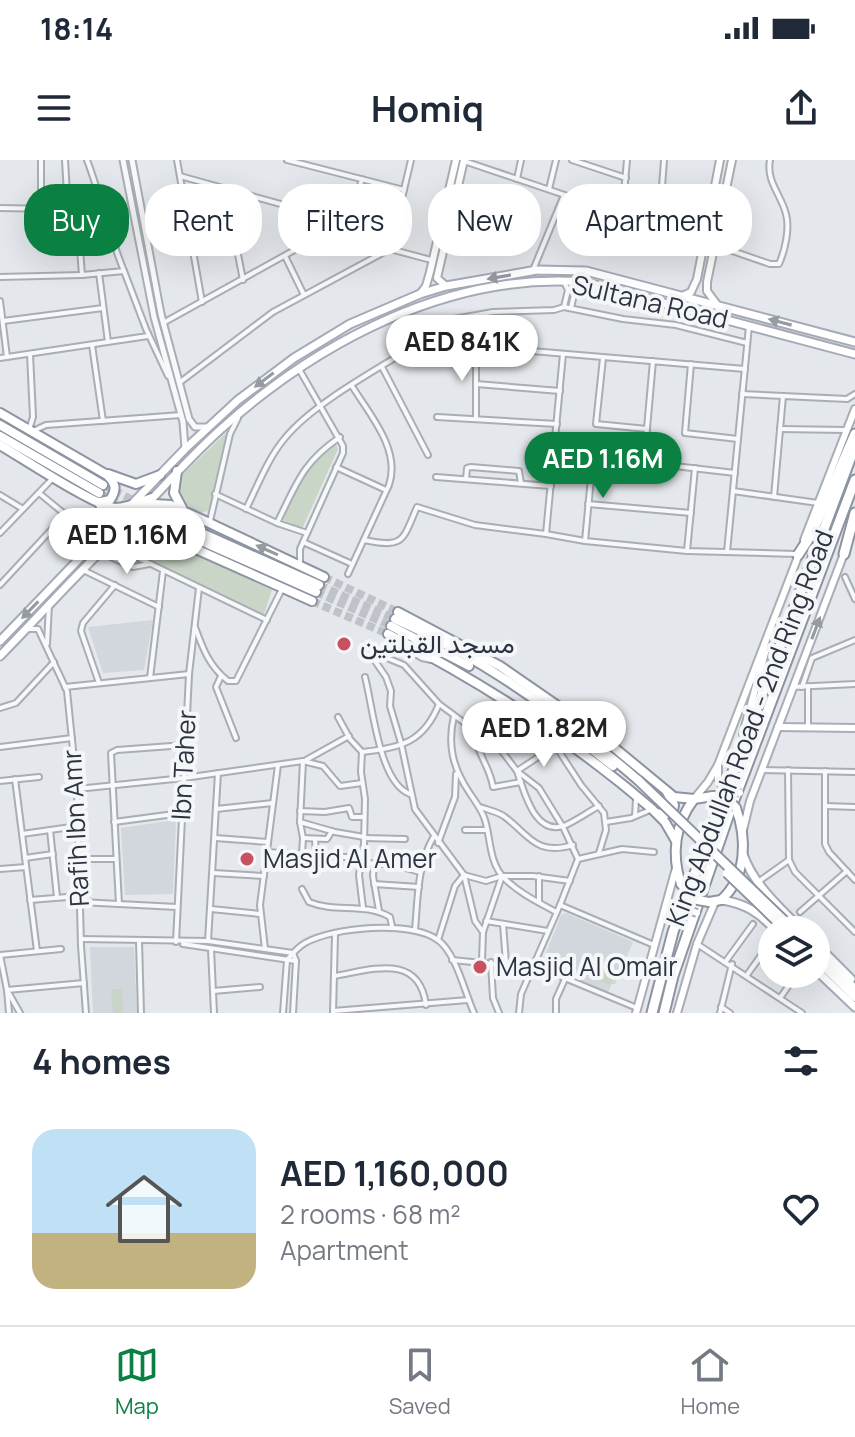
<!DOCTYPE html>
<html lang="en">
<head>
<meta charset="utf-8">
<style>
  body { margin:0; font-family:Manrope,Vazirmatn,sans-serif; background:#f2f2f3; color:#1f2937; height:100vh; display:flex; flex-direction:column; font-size:30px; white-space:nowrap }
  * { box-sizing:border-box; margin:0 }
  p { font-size:26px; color:#747a83 }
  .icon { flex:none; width:44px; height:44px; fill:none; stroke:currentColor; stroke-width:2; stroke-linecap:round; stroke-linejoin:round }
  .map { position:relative; height:853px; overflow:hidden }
  .side { display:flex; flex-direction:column; background:#fff; flex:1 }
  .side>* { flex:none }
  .guide { position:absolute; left:24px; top:24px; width:808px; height:72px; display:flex; gap:16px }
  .fabs { position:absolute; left:758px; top:756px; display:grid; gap:16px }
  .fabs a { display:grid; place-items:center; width:72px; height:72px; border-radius:50%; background:#fff; box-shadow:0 8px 32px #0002; font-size:40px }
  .price { position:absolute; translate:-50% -68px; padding:0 18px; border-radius:28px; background:#fff; color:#222; font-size:26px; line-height:52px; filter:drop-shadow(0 2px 4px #0008) }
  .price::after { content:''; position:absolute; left:50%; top:48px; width:24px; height:18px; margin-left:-12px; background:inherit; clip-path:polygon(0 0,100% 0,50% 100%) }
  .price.on { background:#0b8043; color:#fff }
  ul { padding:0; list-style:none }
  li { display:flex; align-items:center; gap:24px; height:200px; padding:0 32px }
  li span { display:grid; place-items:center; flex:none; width:224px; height:160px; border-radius:24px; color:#555 }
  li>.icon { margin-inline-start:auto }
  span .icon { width:96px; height:96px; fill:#fffc; stroke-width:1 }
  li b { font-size:34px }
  h2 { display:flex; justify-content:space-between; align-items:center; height:96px; padding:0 32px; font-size:34px }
  .tag { padding:0 28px; border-radius:32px; background:#fff; box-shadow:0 8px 32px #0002; font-size:28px; line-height:72px }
  .tag.on { background:#0b8043; color:#fff }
  .status { display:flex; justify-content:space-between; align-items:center; height:56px; padding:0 40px; background:#fff; direction:ltr }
  .status svg { height:22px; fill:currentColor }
  header { display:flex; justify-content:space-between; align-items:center; height:104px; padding:0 32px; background:#fff; font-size:36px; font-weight:700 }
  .menu { display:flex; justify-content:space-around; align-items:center; height:112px; border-top:2px solid #e0e1e3; background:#fff; font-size:22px; color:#747a83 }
  .menu a { display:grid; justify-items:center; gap:4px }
  .menu .on { color:#0b8043 }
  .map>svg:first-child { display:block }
</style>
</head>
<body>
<div class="status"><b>18:14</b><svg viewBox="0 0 49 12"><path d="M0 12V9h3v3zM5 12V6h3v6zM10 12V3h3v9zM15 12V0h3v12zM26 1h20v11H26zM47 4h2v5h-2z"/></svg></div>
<header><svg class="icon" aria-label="menu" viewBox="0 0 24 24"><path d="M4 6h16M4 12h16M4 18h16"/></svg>Homiq<svg class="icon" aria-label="share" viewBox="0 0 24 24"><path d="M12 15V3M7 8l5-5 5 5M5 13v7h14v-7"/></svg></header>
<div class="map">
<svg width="855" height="853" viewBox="0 0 855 853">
  <rect width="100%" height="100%" fill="#e4e7eb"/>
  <g fill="#d2d6dd">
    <path d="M153 460 144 510 103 513 88 467Z"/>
    <path d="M176 660 173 734 125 735 121 668Z"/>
    <path d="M566 753 633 782 615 824H612L608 832 545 805 543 801 561 755Z"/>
    <path d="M90 787H134L137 853H93Z"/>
  </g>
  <g fill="#c9d5c6">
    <path d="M226 273 210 345 208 351 200 353C186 344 174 338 178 319Z"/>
    <path d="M336 284 338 289 302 369 283 360C297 330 307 303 336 284Z"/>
    <path d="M149 376 163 379 272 430 264 454 260 455 124 387 113 395 105 392C118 381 131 376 149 376Z"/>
    <path d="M591 803 615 813 610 825 586 815Z"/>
    <path d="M111 829H122L123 853H113Z"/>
  </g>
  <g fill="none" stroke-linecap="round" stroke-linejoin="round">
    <g stroke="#bfc3c9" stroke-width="8" stroke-dasharray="8 4" stroke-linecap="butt">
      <path d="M103 325 177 362"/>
      <path d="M99 333 166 366"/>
      <path d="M324 417 398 452"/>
      <path d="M319 425 395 459"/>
      <path d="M316 432 391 466"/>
      <path d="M312 441 388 474"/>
    </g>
    <g stroke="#a9aeb5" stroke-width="8">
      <g id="minor">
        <path d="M41 0V49"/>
        <path d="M65 0 67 34"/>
        <path d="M87 0C101 37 109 75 124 111"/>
        <path d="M177 0 202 142"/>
        <path d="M287 0 404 30"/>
        <path d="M572 0 626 18"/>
        <path d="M464 1 704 82"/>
        <path d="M180 16 345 62"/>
        <path d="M517 19 521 0"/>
        <path d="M225 28 243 120"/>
        <path d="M549 29 556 0"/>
        <path d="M41 37 99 32"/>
        <path d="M0 48 103 50"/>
        <path d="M77 50 82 115 124 111 146 169 168 216"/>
        <path d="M622 55 627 0"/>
        <path d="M659 67 664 0"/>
        <path d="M81 85 110 80"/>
        <path d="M715 85 770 104H779C785 90 790 69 786 54 781 34 766 22 770 0"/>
        <path d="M390 89 411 0"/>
        <path d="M285 96 304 135"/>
        <path d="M533 110 564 35"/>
        <path d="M99 113 108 182"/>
        <path d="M0 117 82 115"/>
        <path d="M0 141 7 197"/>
        <path d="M564 147 568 130 564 122"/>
        <path d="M571 148 575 130 583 123"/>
        <path d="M3 161 103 148"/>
        <path d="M437 162 493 152 554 150 564 147 623 159 676 165 747 183"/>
        <path d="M163 163 345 62 351 56 362 19"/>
        <path d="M437 183 745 209"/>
        <path d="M92 185 103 261"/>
        <path d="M0 198 148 176"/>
        <path d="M603 198 596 264 647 269"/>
        <path d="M691 204 685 273 738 279"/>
        <path d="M382 207 428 295"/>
        <path d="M299 209 343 286V293L300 389V405"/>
        <path d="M179 223 273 152 390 89 431 100"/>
        <path d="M476 224 560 231"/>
        <path d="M742 234 847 239 855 234"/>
        <path d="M437 257 557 264"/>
        <path d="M476 259V187"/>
        <path d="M780 269 846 270"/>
        <path d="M29 270 33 257 30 194"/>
        <path d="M33 271 46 265 181 255"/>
        <path d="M554 292 735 313"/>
        <path d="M644 302 653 201"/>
        <path d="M336 307 386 330"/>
        <path d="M436 317 551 326"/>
        <path d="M466 319 467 308 471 307 519 311 521 323"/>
        <path d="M733 331 818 343"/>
        <path d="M39 333 89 374"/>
        <path d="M215 334 277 363 307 373"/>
        <path d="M0 335 23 349"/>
        <path d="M774 337 783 236"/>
        <path d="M588 344 691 353"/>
        <path d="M246 349C258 325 268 298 285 278 315 241 386 205 427 178"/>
        <path d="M210 361 230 274 238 258"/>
        <path d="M277 363C297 323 302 303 340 277"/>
        <path d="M0 373 52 319"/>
        <path d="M546 374 563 194"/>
        <path d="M364 380C404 388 402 382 417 347L475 365 546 374 585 381 687 391 796 394"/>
        <path d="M585 381 593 297"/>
        <path d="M303 382 352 404"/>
        <path d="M687 391 695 308"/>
        <path d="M100 392 113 398 126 392 267 460"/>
        <path d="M727 392 749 166"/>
        <path d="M113 398 133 407 149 404"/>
        <path d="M83 410 159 447"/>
        <path d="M348 414 389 325C401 290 370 255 352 226"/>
        <path d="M845 417 855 439"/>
        <path d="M0 425 65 355"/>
        <path d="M195 467C203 489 209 506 228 521H236L282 429"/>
        <path d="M28 469H38L67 531 77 629 81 786 86 853"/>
        <path d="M47 484 49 445"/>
        <path d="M431 500 422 498 397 483 382 492 387 498 404 505 439 544 501 590 517 611 539 628 563 667 578 699 560 745 654 785"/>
        <path d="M375 501 386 517 391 531 390 546 401 583 415 649 464 715 486 721 502 716H533L570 721"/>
        <path d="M221 516 216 527 236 578"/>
        <path d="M365 517C373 547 379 623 410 634"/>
        <path d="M150 518 163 411"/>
        <path d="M99 523 81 471 83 463 115 425"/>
        <path d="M808 526V567"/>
        <path d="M65 527 189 514"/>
        <path d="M793 527 855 524"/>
        <path d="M802 527 812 498 855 480"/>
        <path d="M0 548 16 543 54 502"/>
        <path d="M454 556C447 585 453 608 469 632 475 641 482 650 485 660 491 680 489 702 504 718 519 733 538 742 556 752"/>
        <path d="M338 557 350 579 362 592 361 612 365 639 364 684 359 715 363 748"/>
        <path d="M475 571C476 594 490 606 493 627L521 622"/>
        <path d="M564 580 517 611C524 631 535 678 566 665 577 660 588 652 599 646"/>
        <path d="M555 585 581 625 604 653 606 670 599 693"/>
        <path d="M0 587 72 578"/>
        <path d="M362 592C401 588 424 582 439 544"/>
        <path d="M306 600 349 576"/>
        <path d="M303 601 300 662 335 672 364 677"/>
        <path d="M762 610 855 612"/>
        <path d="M788 610 789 700 795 712 855 772"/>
        <path d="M825 611V684L829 692 855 720"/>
        <path d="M15 619 37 791"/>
        <path d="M0 621 39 617"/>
        <path d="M77 629 184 618 303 601 323 606 340 626 362 623"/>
        <path d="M825 646 855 647"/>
        <path d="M480 647C488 650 499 652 505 657 530 676 536 696 573 685"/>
        <path d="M216 649 273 643"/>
        <path d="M300 651 325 652 349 648 352 657H364"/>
        <path d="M635 656 636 639"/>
        <path d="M114 662 182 653"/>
        <path d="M300 662 303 678 302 694"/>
        <path d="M606 662 631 658 650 650"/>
        <path d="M50 670 57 737"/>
        <path d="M465 670H486"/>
        <path d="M22 674 78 666"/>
        <path d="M215 678 268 682"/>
        <path d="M303 678 327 679 332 671"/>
        <path d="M364 678 405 679"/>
        <path d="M315 679 316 695"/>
        <path d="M438 683 455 637 456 614"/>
        <path d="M267 692 360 698"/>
        <path d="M25 698 53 694"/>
        <path d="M79 699H116"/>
        <path d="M578 699 622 689 654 692"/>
        <path d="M360 703 391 704 420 712"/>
        <path d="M374 703 373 716 379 751"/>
        <path d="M0 709 26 707"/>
        <path d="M213 713 264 716"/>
        <path d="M464 715 475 761 483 772"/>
        <path d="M758 722 789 700"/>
        <path d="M374 724 419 727"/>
        <path d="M302 729 309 742C336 753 364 742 390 757L392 766"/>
        <path d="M30 740 80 736"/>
        <path d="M80 742 177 747"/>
        <path d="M539 742V716"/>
        <path d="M119 744 111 593 117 590 185 585"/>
        <path d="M211 749 260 754"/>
        <path d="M800 752 847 711"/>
        <path d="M486 761 548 771"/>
        <path d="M503 764 506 803"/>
        <path d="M415 770C418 737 417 705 434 676"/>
        <path d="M81 779 208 781 293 793 296 801"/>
        <path d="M438 780 455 726 464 715"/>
        <path d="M139 781 141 853"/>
        <path d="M208 781 218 613"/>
        <path d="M176 782 189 514 199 428"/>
        <path d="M183 784 296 801"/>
        <path d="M697 784 802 853"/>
        <path d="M211 789 214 853"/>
        <path d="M265 789 260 745 278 605"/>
        <path d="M0 795 7 830 20 853"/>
        <path d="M0 795 61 789"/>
        <path d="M452 800 543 809 637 848"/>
        <path d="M482 801 483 772 502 716"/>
        <path d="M726 801 753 764"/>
        <path d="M491 802 493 838 499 853"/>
        <path d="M747 815 772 780"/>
        <path d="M334 816C371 810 419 792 426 845"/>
        <path d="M213 831 260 827"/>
        <path d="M780 838 797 814"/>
        <path d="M721 847 730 853"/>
        <path d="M333 851 468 840"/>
        <path d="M333 852 335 775"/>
        <path d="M9 853 7 830 84 823"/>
        <path d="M283 853 287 800C292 794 298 787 305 783 334 767 410 760 438 780 456 793 465 833 474 853"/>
        <path d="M293 853 296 801"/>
        <path d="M519 853 521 834 560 745"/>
        <path d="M556 853V839L565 819"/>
        <path d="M720 853 732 804"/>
      </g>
    </g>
    <g stroke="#a9aeb5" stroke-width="9">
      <g id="tertiary">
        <path d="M123 0 154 157 183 262 185 288"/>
        <path d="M132 0 161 154 189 259 195 267H206"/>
      </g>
    </g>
    <g stroke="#a9aeb5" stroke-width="10">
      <g id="secondary">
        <path d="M446 126 437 118 464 0"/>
        <path d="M420 134 426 126 430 112 456 0"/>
        <path d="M682 136 691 132 697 119 720 0"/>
        <path d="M718 146 707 131V122L732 0"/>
        <path d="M804 380 855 249"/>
        <path d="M778 567 855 568"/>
        <path d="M743 574 766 489"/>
        <path d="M718 605V619L722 626"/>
        <path d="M694 639 708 622 718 605 799 394"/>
        <path d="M743 670 750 641 845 391"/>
        <path d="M636 853 676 708"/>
        <path d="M677 853 697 784 715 742"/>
      </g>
    </g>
    <g stroke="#a4abb7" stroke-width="11">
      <g id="primary">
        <path d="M0 481 185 289 238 240 294 198 350 164 420 134 446 126 537 110 586 111 855 182"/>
        <path d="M0 496C38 457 75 416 114 378 151 342 183 303 221 269 319 181 450 112 584 122L855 194"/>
        <path d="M743 694C753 724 780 748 802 770"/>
        <path d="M721 740C745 743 760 753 775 770"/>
        <path d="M816 784 851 819"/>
        <path d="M816 810 855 847"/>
      </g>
    </g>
    <g stroke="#8c94a1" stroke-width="12">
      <g id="trunk">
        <path d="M0 253 107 315C116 324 117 329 110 340L101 342"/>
        <path d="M0 265 103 325"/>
        <path d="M0 276 99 333"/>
        <path d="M0 285C21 297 96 347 115 348 127 348 141 342 152 338"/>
        <path d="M177 311 174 333 182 348"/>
        <path d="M108 314 136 324 160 315"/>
        <path d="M126 351 154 344 171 345 324 417"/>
        <path d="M177 362 319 425"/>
        <path d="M174 369 316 432"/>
        <path d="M169 376 162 366V360L169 351H182"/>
        <path d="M98 379 106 359 99 342"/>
        <path d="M113 380 126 372 138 371 169 377 312 441"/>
        <path d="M398 452 500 506 594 571 674 637 694 639 713 636"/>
        <path d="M395 459C481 497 567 559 638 620"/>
        <path d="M391 466 469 506"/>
        <path d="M388 474C483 523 571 579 652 649L665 662 676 681"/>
        <path d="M545 553 613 606"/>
        <path d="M657 653 664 655 673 651 674 645 667 632"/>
        <path d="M681 724C671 694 675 664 694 639"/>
        <path d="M709 742 721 740C747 717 747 679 736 648"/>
        <path d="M816 791 855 829"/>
        <path d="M816 799 855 837"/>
      </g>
    </g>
    <g stroke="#8c94a1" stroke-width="13">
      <g id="motorway">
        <path d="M844 394 855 353"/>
        <path d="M798 395 811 375 855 274"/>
        <path d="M652 853 673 772 855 286"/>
        <path d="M664 853 673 816 731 648 855 320"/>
      </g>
    </g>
    <use href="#minor" stroke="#f7f8fa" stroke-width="4"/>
    <use href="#tertiary" stroke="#f7f8fa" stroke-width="5"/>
    <use href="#secondary" stroke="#fff" stroke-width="6"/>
    <use href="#primary" stroke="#fff" stroke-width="7"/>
    <use href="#trunk" stroke="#fff" stroke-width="8"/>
    <use href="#motorway" stroke="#fff" stroke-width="9"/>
    <g stroke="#a9aeb5" stroke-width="10" stroke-linecap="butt">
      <g id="secondary-bridge">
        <path d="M722 626 740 633"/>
        <path d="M679 746 697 753"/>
      </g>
    </g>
    <g stroke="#8c94a1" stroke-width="12" stroke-linecap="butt">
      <g id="trunk-bridge">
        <path d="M638 620 794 770"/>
        <path d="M713 636 727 638 736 648"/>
        <path d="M727 713 786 770"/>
        <path d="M681 724 692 739 709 742"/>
      </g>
    </g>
    <use href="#secondary-bridge" stroke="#fff" stroke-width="6"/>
    <use href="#trunk-bridge" stroke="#fff" stroke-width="8"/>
  </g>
  <defs><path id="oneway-solid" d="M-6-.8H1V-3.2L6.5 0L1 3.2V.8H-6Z" transform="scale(2)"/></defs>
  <g fill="#969aa1">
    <use href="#oneway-solid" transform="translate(499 117) rotate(170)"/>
    <use href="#oneway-solid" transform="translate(780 162) rotate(-165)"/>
    <use href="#oneway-solid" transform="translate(264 220) rotate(143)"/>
    <use href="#oneway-solid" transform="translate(267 390) rotate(-156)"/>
    <use href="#oneway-solid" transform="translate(30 450) rotate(134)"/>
    <use href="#oneway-solid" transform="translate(816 468) rotate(-69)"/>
  </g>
  <g fill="#c95060" stroke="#f4f6f8" stroke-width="3">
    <circle cx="344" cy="484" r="8"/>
    <circle cx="247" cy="699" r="8"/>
    <circle cx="480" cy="807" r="8"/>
  </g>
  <g text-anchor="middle" stroke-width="8" stroke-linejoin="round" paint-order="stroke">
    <g font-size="26" fill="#2c3443" stroke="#f4f6f8">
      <text transform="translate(650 142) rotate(13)" y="9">Sultana Road</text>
      <text transform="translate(750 568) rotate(-69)" y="9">King Abdullah Road - 2nd Ring Road</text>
      <text transform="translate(184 605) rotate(-87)" y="9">Ibn Taher</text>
      <text transform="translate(76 668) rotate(-93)" y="9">Rafih Ibn Amr</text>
    </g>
    <g font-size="26" fill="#2c3443" stroke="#f4f6f8" text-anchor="start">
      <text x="360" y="493">مسجد القبلتين</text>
      <text x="263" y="708">Masjid Al Amer</text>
      <text x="496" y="816">Masjid Al Omair</text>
    </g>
  </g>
</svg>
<div class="fabs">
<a><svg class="icon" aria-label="layers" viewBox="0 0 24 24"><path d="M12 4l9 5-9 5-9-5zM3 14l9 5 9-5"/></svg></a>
</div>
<b class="price" style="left:462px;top:223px">AED 841K</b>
<b class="price on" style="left:603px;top:340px">AED 1.16M</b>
<b class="price" style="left:127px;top:416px">AED 1.16M</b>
<b class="price" style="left:544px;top:609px">AED 1.82M</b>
<div class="guide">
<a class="tag on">Buy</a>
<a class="tag">Rent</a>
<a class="tag">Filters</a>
<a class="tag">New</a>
<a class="tag">Apartment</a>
</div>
</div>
<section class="side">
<h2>4 homes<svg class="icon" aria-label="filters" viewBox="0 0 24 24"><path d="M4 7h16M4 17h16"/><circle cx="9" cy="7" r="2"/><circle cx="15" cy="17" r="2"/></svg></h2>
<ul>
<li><span style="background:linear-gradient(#bfe0f5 65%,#c2b280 0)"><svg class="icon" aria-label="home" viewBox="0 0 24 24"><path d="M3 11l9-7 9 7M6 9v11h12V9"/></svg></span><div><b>AED 1,160,000</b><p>2 rooms · 68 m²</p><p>Apartment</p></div><svg class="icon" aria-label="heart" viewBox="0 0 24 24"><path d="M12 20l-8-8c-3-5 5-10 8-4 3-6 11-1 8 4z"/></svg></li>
</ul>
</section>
<nav class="menu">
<a class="on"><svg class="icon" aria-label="map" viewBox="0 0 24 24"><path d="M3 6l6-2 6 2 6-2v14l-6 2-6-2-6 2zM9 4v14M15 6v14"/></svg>Map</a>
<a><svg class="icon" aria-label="saved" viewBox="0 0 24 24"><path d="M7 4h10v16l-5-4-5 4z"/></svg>Saved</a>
<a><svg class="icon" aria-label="home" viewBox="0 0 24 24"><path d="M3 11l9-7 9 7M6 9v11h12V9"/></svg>Home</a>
</nav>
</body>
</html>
